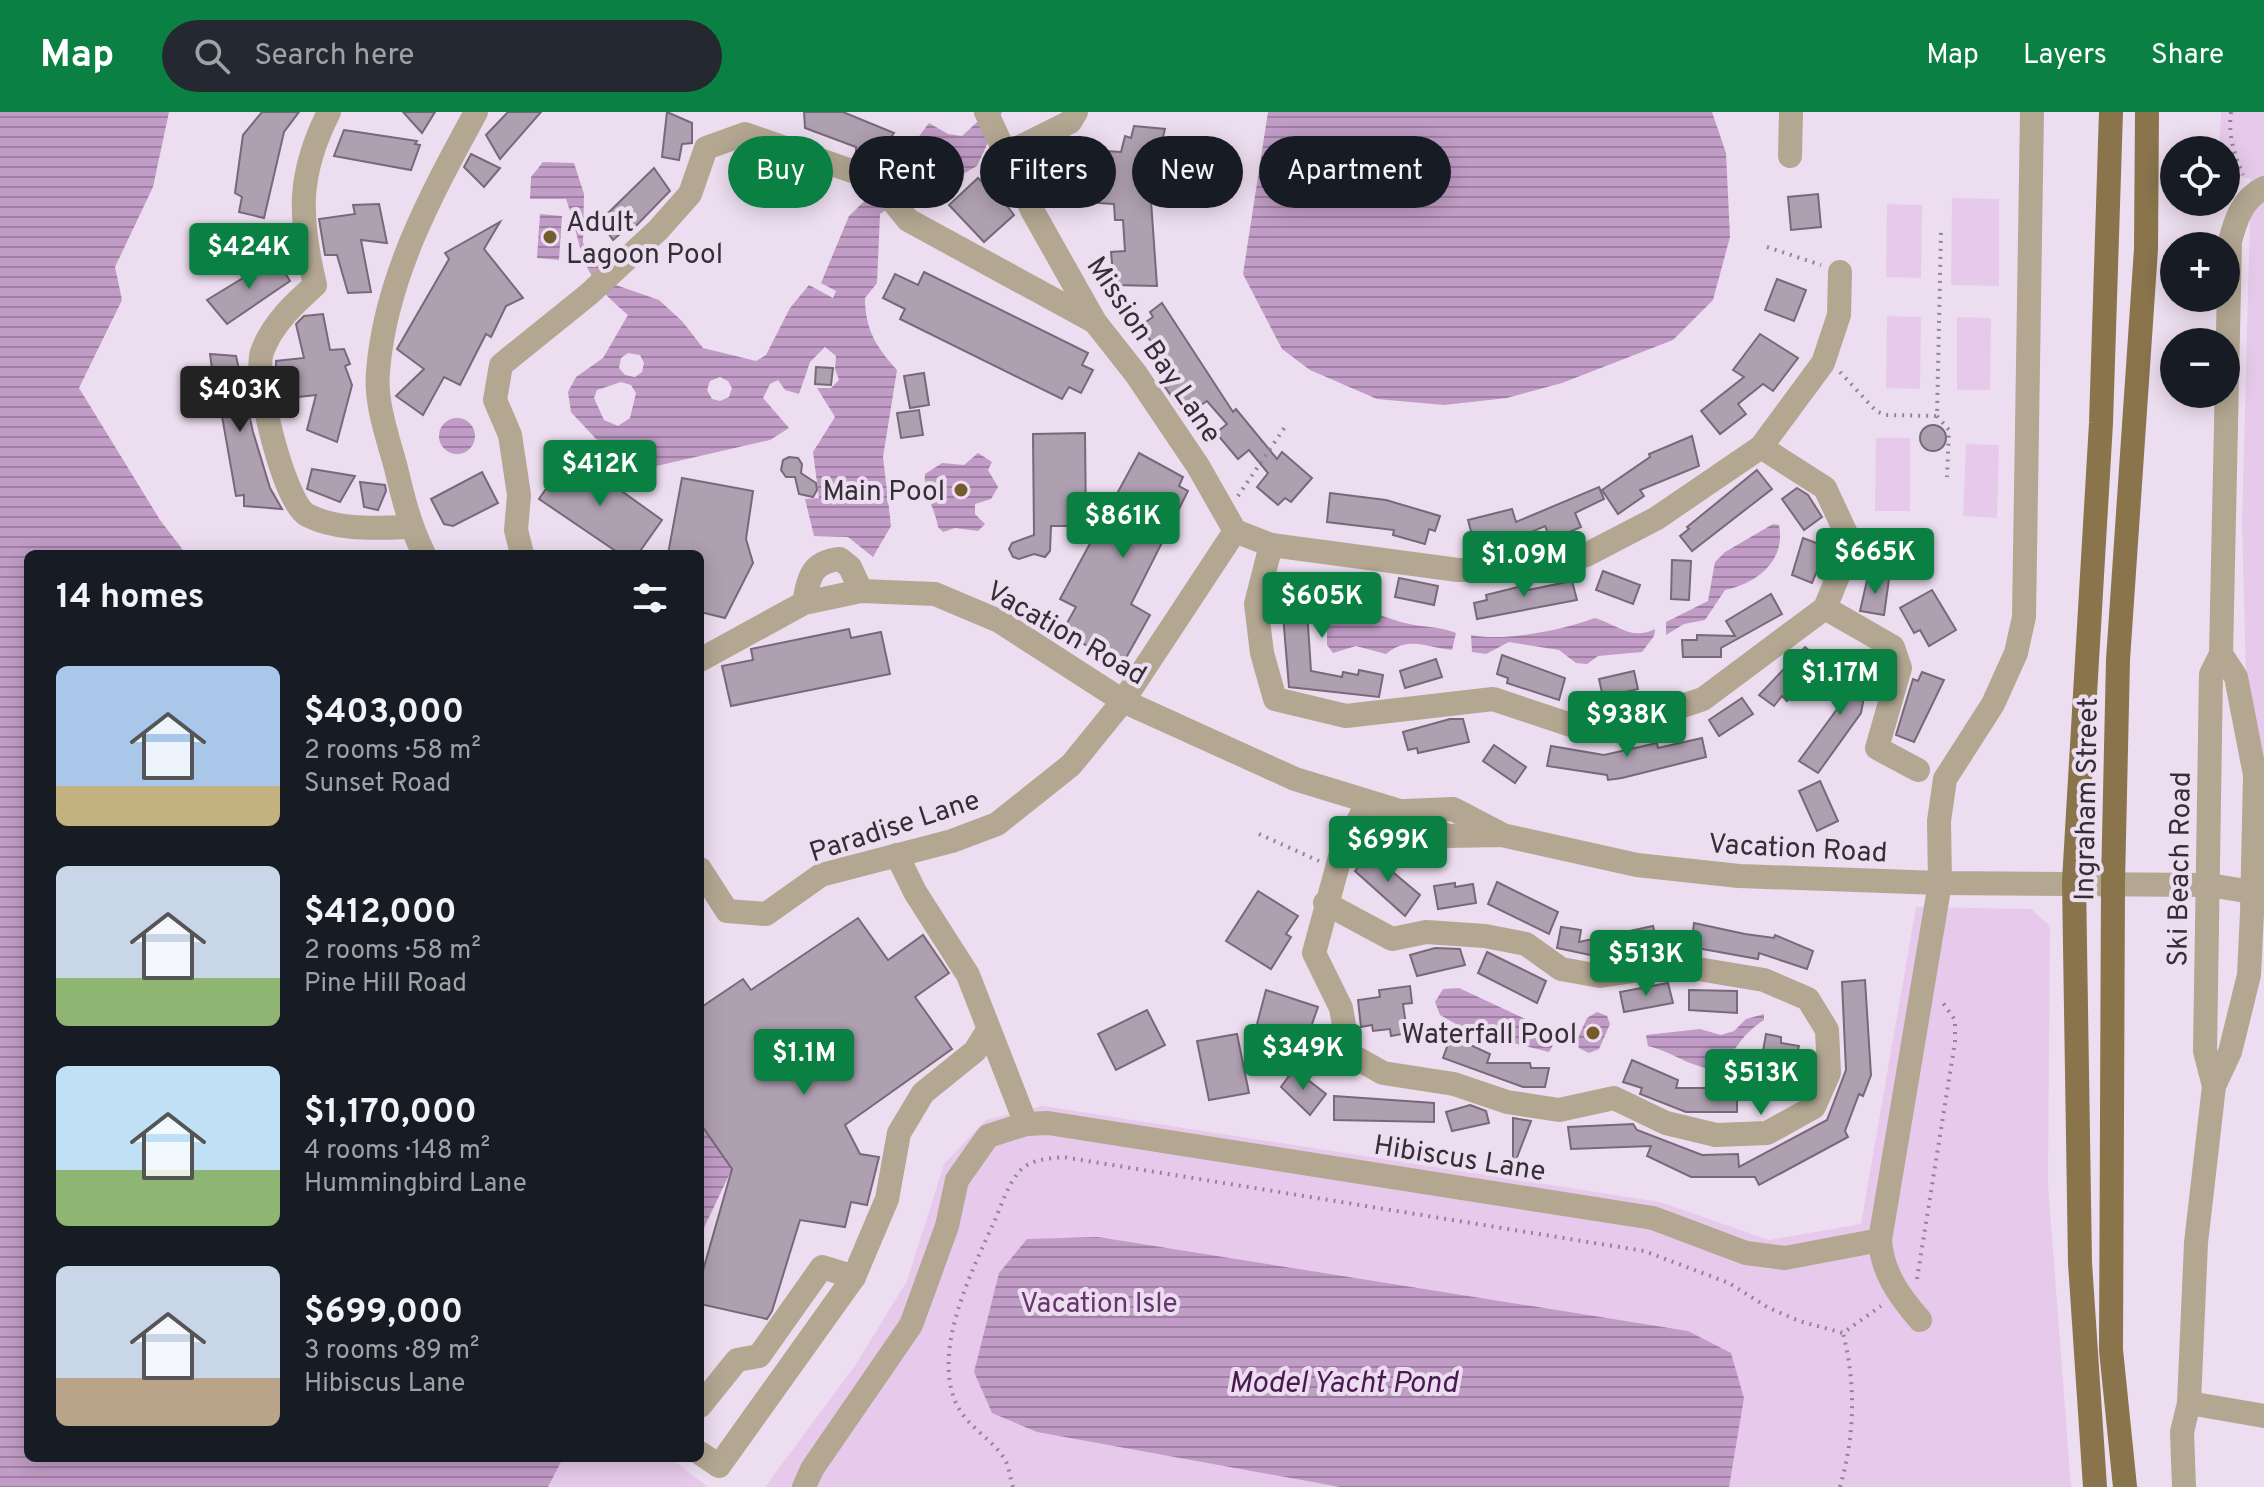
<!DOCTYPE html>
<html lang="en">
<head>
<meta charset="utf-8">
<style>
  body { margin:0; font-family:Overpass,sans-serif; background:#242831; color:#f1f3f6; height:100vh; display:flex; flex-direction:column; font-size:30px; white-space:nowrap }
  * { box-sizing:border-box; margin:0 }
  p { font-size:26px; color:#9ea1a6 }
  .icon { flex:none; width:44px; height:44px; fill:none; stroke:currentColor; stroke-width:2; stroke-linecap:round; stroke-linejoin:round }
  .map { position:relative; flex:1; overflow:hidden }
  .sheet { position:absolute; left:24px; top:438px; width:680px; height:912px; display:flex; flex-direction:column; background:#171b24; border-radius:12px; box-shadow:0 4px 20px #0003 }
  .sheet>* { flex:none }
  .top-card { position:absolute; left:728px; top:24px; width:760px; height:72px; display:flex; gap:16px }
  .controls { position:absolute; left:2160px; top:24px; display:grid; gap:16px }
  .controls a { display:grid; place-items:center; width:80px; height:80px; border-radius:50%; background:#171b24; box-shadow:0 4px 20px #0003; font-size:40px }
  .price { position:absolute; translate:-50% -68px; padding:0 18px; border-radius:8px; background:#0b8043; color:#fff; font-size:26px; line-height:52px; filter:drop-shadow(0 2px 4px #0008) }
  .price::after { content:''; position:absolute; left:50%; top:48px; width:24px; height:18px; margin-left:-12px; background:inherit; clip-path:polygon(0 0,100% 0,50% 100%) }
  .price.on { background:#222; color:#fff }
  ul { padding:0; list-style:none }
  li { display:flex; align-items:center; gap:24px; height:200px; padding:0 32px }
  li span { display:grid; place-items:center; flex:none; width:224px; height:160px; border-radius:12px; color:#555 }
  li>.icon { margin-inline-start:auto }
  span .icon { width:96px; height:96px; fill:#fffc; stroke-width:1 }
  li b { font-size:34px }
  h2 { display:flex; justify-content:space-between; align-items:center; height:96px; padding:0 32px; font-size:34px }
  .tag { padding:0 28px; border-radius:36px; background:#171b24; box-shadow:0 4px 20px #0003; font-size:28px; line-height:72px }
  .tag.on { background:#0b8043; color:#fff }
  header { display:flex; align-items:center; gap:48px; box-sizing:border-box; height:112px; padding:0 40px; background:#0b8043; color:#fff }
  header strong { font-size:38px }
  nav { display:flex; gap:44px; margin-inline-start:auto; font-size:28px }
  .search { width:560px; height:72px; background:#242831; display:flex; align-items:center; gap:20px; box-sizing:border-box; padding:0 28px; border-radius:44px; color:#9ea1a6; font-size:30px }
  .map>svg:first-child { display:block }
</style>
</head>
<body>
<header>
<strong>Map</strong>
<div class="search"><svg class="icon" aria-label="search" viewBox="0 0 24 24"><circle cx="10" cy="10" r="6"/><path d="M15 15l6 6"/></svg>Search here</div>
<nav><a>Map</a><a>Layers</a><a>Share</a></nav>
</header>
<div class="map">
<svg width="2264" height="1375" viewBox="0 0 2264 1375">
  <defs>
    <pattern id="water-rules" width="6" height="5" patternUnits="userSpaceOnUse" patternTransform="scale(2)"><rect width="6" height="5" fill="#c19cc6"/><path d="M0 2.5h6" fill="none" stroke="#9e80a2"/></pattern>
  </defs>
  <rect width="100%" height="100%" fill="#edddf0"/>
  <g fill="#e7caeb">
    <path d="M2221 0H2264V659L2246 568 2242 411 2251 67 2226 61V38H2219Z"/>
    <path d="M1952 86 1999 87V174L1951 173Z"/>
    <path d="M1887 92 1922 93 1921 166 1886 165Z"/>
    <path d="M1887 204 1921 205 1920 277 1886 276Z"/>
    <path d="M1957 205 1991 206 1990 278H1957Z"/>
    <path d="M1876 326H1910V399H1875Z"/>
    <path d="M1966 332 1999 333 1997 406 1963 404Z"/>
    <path d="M1916 795 2031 797 2050 814 2048 1072 2071 1375H765L854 1255 907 1169 944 1052 986 1008 1043 994 1660 1090 1769 1128 1861 1112Z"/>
    <path d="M563 1346H670L708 1375H548Z"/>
  </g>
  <g fill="url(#water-rules)" fill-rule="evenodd">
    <path d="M0 0H169L153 75 115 155 122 188 79 276 160 408 186 442H28V1346H563L548 1375H0Z"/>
    <path d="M988 0H1002L977 54 942 74 909 83 880 102 877 171 865 186C865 217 876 235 897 258L883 345 891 414 873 445 848 425 814 424 805 387 819 386 813 340 835 305 817 276H831L839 268 835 257 836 244 825 235 810 250 799 282 785 278 778 268 770 272 763 286 789 316 770 328 652 355 596 327 571 300 568 280 576 265 603 246 628 203C576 159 586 145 566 87H530L531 65 543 50 574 51 584 82 583 131 613 172 659 188 682 209 703 236 756 249 766 243 790 196 809 173 833 186 836 179 821 171 849 104 886 68 929 11 948 22 962 24ZM628 241 640 243 644 251 642 260 635 265 625 263 619 256 621 246ZM720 265 728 269 732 276 729 285 720 289 712 287 707 278 710 269ZM621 270 631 273 636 281 630 306 618 314 604 308 594 286 597 278Z"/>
    <path d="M1268 0H1712L1726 41 1730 125 1713 188 1673 228 1562 271 1507 286 1444 293 1377 287 1310 258 1282 237 1243 162Z"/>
    <path d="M540 102 562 104 559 148 537 146Z"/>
    <circle cx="457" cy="324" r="18"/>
    <path d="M978 341 992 350 988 358 998 375 991 387 975 392V402L985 412 978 419 955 416 943 420 938 415C935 396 923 381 925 362L942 351 964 353Z"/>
    <path d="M1773 412 1779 413C1786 449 1757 471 1725 478L1705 508 1684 512 1666 523V510L1708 489 1715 450 1725 440Z"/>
    <path d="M1367 502C1383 502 1391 508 1405 511 1424 516 1435 513 1456 521L1452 538C1428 536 1409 523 1386 542L1356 534 1333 541 1327 533V516L1336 509 1351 511Z"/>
    <path d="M1595 506C1618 513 1632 529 1655 517L1654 524 1642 540 1598 544 1587 552 1576 551 1559 538 1509 530 1486 542 1472 540 1471 523C1503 530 1563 518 1595 506Z"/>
    <path d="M1459 876 1534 911 1553 933 1549 940 1505 929H1486L1440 903 1435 890 1443 877Z"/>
    <path d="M1597 900 1607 904 1610 912 1599 937 1589 941 1579 936 1577 928 1587 906Z"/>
    <path d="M1764 902V908C1743 922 1735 935 1724 957 1691 958 1679 942 1648 934L1646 923 1700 917 1721 923 1734 919 1746 907Z"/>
    <path d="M700 1011 732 1057 700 1124Z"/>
    <path d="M1098 1125 1688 1219 1731 1241 1744 1286 1729 1375H1340L1037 1320 992 1301 974 1260 999 1161 1027 1127Z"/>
  </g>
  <g fill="#afa0b1" stroke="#776979" stroke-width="2">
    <path d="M262 0H299L284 20 264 106 239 100 242 85 235 81 243 23Z"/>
    <path d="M403 0H435L422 21Z"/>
    <path d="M508 0H541L500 47 486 23Z"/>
    <path d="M667 0 692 11V31L682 32 679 48 662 45Z"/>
    <path d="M804 0H843L894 21 875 47 856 39V35L805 16Z"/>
    <path d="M1134 14 1165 17 1150 75 1157 174 1114 173 1111 140 1125 139 1123 108H1115L1114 92 1068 89 1069 85 1051 84 1052 43 1071 44V37L1121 40 1125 24 1131 26Z"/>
    <path d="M344 18 417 29 415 32 420 33 411 58 334 44Z"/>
    <path d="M471 42 500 56 484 75 464 55Z"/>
    <path d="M654 56 670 79 631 119 627 116 613 128 600 109Z"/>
    <path d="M978 66 985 73 988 69 1014 103 984 130 949 93Z"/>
    <path d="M1818 82 1821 115 1791 118 1788 85Z"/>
    <path d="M379 92 387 131 361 128 371 180 348 181 337 143H325L319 107 355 102 353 93Z"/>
    <path d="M500 110 484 137 523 186 506 194 491 225 486 222 460 273 444 265 423 303 396 284 424 257 397 237 449 147 445 141Z"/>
    <path d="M276 146 290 169 227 212 207 188Z"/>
    <path d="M924 160 1088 241 1082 253 1093 258 1081 281 1069 275 1062 287 900 207 905 197 883 186 895 162 918 173Z"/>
    <path d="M1777 167 1806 178 1794 209 1765 198Z"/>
    <path d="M1162 191 1233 300 1236 297 1277 347 1282 340 1312 366 1291 390 1285 386 1278 393 1257 375 1268 361 1249 338 1238 347 1216 321 1227 312 1207 289 1195 297 1190 291 1180 297 1163 272 1176 264 1140 214 1153 205 1150 200Z"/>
    <path d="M323 202 330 238 344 237 350 252 345 254 352 273 337 330 307 318 316 283 281 287 276 266V249L304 246 296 212 304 204Z"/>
    <path d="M1760 222 1798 246 1773 279 1763 272 1738 292 1746 302 1720 322 1701 299 1744 265 1733 258Z"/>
    <path d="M210 242 236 244 253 320 270 376 282 397 244 394V383L236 384 222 304 218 305 216 281 210 278 209 267 213 265Z"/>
    <path d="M816 255 833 256 831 273 815 272Z"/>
    <path d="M924 261 929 293 910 296 904 264Z"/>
    <path d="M919 298 923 323 901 326 897 301Z"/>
    <circle cx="1933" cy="326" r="13"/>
    <path d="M1085 321 1086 414H1051L1050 439 1045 445 1034 442 1019 447 1013 445 1009 437 1012 431 1034 423 1033 322Z"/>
    <path d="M1692 324 1699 354 1640 378 1644 384 1618 402 1602 378 1650 345 1649 342Z"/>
    <path d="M1139 341 1183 365 1179 374 1188 379 1131 492 1150 503 1122 553 1062 520 1076 495 1060 487Z"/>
    <path d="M570 342 662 408 638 442H620L539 387Z"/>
    <path d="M789 345 798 346 802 352 801 361 816 371 817 378 813 385 799 382 795 365H786L781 358 783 348Z"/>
    <path d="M312 357 355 364 340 390 307 377Z"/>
    <path d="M1757 358 1772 377 1692 439 1680 424 1689 417 1687 415Z"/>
    <path d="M482 360 498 391 453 414 444 412 431 387Z"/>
    <path d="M682 366 753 379 746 427 753 451 725 506 700 500V442H668Z"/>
    <path d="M360 370 385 373 386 379 378 398 364 395Z"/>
    <path d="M1599 375 1604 387 1575 401 1581 415 1551 428 1545 414 1511 429 1481 437 1478 422 1472 423 1468 408 1512 397 1516 410Z"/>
    <path d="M1797 376 1808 383 1822 405 1804 418 1782 387Z"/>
    <path d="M1330 381 1386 388 1440 404 1435 419 1429 417 1425 432 1393 423 1394 418 1327 410Z"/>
    <path d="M1803 426 1827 435 1812 471 1792 463Z"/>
    <path d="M1672 448 1691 449 1689 488 1671 487Z"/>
    <path d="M1603 459 1640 473 1633 492 1596 478Z"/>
    <path d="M1367 461 1373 478 1307 498 1311 559 1342 565 1343 560 1358 563 1359 558 1383 563 1379 585 1289 575 1281 479 1332 476 1330 471Z"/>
    <path d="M1868 464 1889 467 1884 503 1860 499Z"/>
    <path d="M1399 466 1438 474 1434 493 1395 485Z"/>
    <path d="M1572 469 1577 488 1477 507 1474 491 1487 488 1486 483 1526 473 1528 478Z"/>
    <path d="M1932 478 1956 518 1929 534 1920 518 1914 521 1900 496Z"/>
    <path d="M1771 482 1782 502 1721 536V545H1683L1682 528H1697V523L1735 524 1726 509Z"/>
    <path d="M849 517 851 526 881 520 890 562 731 594 722 554 753 548 751 537Z"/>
    <path d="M1805 535 1823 550 1787 589 1782 584 1774 594 1759 583Z"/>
    <path d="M1502 543 1565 566 1559 588 1507 571 1508 566 1497 562Z"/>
    <path d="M1852 546 1871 548 1861 601 1818 661 1799 649 1843 589Z"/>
    <path d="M1436 547 1442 565 1405 576 1400 559Z"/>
    <path d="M1634 559 1638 577 1603 585 1599 567Z"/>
    <path d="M1922 560 1944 568 1914 630 1896 623 1913 567 1918 569Z"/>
    <path d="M1742 586 1753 602 1719 624 1709 608Z"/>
    <path d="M1450 607H1463L1469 630 1418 641 1417 636 1408 638 1403 620Z"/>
    <path d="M1702 626 1706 645 1622 666 1608 668 1607 663 1547 654 1551 634 1604 643 1657 631 1658 636Z"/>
    <path d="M1494 633 1526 655 1515 671 1483 649Z"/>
    <path d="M1820 669 1838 709 1817 719 1799 679Z"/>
    <path d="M1369 740 1420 783 1405 804 1355 759Z"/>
    <path d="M1497 770 1558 800 1549 822 1488 792Z"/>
    <path d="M1455 771V775L1473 772 1476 791 1438 797 1434 774Z"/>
    <path d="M1258 779 1298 804 1286 822 1291 825 1271 857 1226 829Z"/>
    <path d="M858 806 888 848 923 823 949 861 915 885 952 937 845 1013 860 1042 879 1045 867 1093 851 1090 845 1115 800 1108 772 1199 767 1207 700 1192V1169L732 1057 700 1011V896L743 867 751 878Z"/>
    <path d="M1694 811 1745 822 1774 826 1775 823 1813 839 1807 857 1759 841 1758 847 1691 835Z"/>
    <path d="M1653 814 1658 834 1609 847 1557 836 1561 815 1581 818 1579 830Z"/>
    <path d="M1435 836 1460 837 1465 853 1417 864 1410 843Z"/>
    <path d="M1487 840 1546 869 1537 891 1478 861Z"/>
    <path d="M1865 868 1871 963 1863 984 1859 982 1845 1019 1848 1025 1759 1073 1755 1065H1691L1647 1044 1651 1034 1571 1037 1568 1015 1633 1012 1637 1018 1702 1043 1738 1042 1739 1055 1827 1008 1846 958 1842 870Z"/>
    <path d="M1668 871 1673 891 1624 900 1620 880Z"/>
    <path d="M1410 874 1412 891 1403 892 1407 921 1391 924 1390 917 1373 919 1372 913 1361 915 1358 888 1380 885 1379 878Z"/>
    <path d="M1266 878 1318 895 1305 932 1256 916Z"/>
    <path d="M1689 878 1737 879V901L1689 898Z"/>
    <path d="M1147 898 1165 933 1116 958 1098 922Z"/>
    <path d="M1237 922 1249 981 1209 988 1197 929Z"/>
    <path d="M1766 922 1781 925V931L1799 934 1797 941 1808 943 1803 972 1791 969 1790 974 1758 968Z"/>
    <path d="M1451 924 1490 942 1487 951H1530L1531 956H1549L1545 975H1523L1443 946Z"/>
    <path d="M1632 948 1678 968 1676 976H1726V979H1737V1000H1686L1640 982 1642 976 1623 970Z"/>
    <path d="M1294 957 1326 982 1310 1003 1281 975Z"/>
    <path d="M1334 984 1434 991V1010L1334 1008Z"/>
    <path d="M1470 993 1486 999 1489 1011 1452 1019 1446 1000Z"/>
    <path d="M1513 1006 1531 1009 1514 1053 1513 1052Z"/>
  </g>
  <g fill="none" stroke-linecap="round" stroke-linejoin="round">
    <g stroke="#918693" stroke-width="4" stroke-dasharray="2 6" stroke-linecap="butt">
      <path d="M2231 0C2228 23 2234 42 2243 63"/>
      <path d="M1767 135 1821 153"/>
      <path d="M1840 260 1876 299 1886 303 1937 304 1941 119"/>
      <path d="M1937 304 1949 318 1947 365"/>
      <path d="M1238 384 1287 312"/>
      <path d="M1259 722 1319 749"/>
      <path d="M1917 1167 1955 930V908L1943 891"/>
      <path d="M1013 1375C1010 1366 1009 1353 1004 1346 991 1326 966 1314 956 1291 932 1237 972 1159 994 1110 1001 1095 1007 1074 1018 1061 1029 1047 1047 1047 1063 1045L1644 1139 1729 1171 1767 1195 1799 1209 1843 1221 1881 1194"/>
      <path d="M1840 1375C1855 1323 1856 1273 1843 1221"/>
    </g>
    <g stroke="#b3a792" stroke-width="24">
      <path d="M329 0C297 63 299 105 315 173 294 192 272 212 262 240 253 265 284 390 307 403 338 419 377 416 411 415"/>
      <path d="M986 0 1032 98 1095 210 1136 262 1198 354 1235 419"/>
      <path d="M1008 41 1070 10 1076 0"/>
      <path d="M1790 44 1791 0"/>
      <path d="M1235 419 1271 433 1458 458H1527L1586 443 1657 406 1761 335 1823 251 1839 203 1840 160"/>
      <path d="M1271 433 1256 492 1262 541 1275 587 1346 604 1493 587 1580 616H1616L1703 587 1825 496 1851 432 1825 376 1761 335"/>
      <path d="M424 442C410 414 403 386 396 356 388 326 375 291 378 260 385 166 432 81 476 0"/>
      <path d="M522 442 516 418 519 383 510 323 495 288 501 253 589 182 658 118 690 82 706 36 745 22 875 67 908 108 1095 210"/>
      <path d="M804 491C809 465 811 450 840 447L850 455 861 479"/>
      <path d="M1825 496 1893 535 1900 556 1877 636 1918 658"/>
      <path d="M700 548 804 491 861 479 935 482 999 509 1123 589 1295 667 1403 700 1447 724 1502 723 1637 753 1739 764 1940 771 2209 773 2264 782"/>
      <path d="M1405 699 1453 697 1499 721"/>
      <path d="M897 743 915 780 968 863 1026 1012"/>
      <path d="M700 757 727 799 766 802 821 763 952 729 997 712 1071 653 1123 589 1235 419"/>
      <path d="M1325 791 1392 827 1426 820 1485 824 1526 832 1561 857 1600 864 1674 853 1764 868 1808 887 1827 918 1829 961 1814 995 1767 1021 1716 1023 1666 1011 1614 986 1559 998 1507 990 1454 972 1383 961 1349 942 1341 896 1314 841 1340 745 1367 691"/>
      <path d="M2214 974 2205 939 2211 562 2221 542"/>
      <path d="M1920 1208C1899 1184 1882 1160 1880 1128L1940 771 1939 709 1945 667 1993 592 2016 541 2024 505 2032 0"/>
      <path d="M2189 1291 2264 1304"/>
      <path d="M700 1294 737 1248 759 1244 822 1155 854 1165"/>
      <path d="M700 1341 719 1354 854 1165 887 1087 899 1021 923 981 975 939 988 918"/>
      <path d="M804 1375 812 1357 911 1213 947 1114 957 1068 988 1024 1026 1012 1048 1011 1653 1106 1746 1141 1785 1146 1880 1128"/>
      <path d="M2184 1375 2182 1320 2189 1291 2196 1131 2214 974 2230 940 2249 863 2252 801 2255 663 2236 565 2221 542 2230 129C2236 107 2242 87 2264 76"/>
    </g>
    <g stroke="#89744c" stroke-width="24">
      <path d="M2095 1375 2080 1151 2074 769 2101 311 2111 0"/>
      <path d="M2125 1375 2111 1238 2113 770 2118 548 2146 137 2147 0"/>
    </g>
  </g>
  <g fill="#745c2c" stroke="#edddf0" stroke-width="3">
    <circle cx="550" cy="125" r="8"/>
    <circle cx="961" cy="378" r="8"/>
    <circle cx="1593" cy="921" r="8"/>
  </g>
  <g text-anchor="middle" stroke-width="8" stroke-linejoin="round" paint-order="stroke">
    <g font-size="28" fill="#342e35" stroke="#edddf0" text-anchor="end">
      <text x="566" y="119" text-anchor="start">Adult<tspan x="566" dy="32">Lagoon Pool</tspan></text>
      <text x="945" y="388">Main Pool</text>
      <text x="1577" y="931">Waterfall Pool</text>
    </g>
    <g font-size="28" fill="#342e35" stroke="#edddf0">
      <text transform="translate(1155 237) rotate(56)" y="10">Mission Bay Lane</text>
      <text transform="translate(1067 520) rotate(30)" y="10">Vacation Road</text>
      <text transform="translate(2085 687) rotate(-89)" y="10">Ingraham Street</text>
      <text transform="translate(894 713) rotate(-18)" y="10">Paradise Lane</text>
      <text transform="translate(1798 735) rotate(3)" y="10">Vacation Road</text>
      <text transform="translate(2178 757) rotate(-89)" y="10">Ski Beach Road</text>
      <text transform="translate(1460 1045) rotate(9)" y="10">Hibiscus Lane</text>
    </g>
    <g font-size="28" fill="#65366c" stroke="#edddf0">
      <text x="1099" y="1200">Vacation Isle</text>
    </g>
    <g font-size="30" font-style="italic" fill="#481a4f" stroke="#edddf0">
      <text x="1343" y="1280">Model Yacht Pond</text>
    </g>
  </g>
</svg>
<div class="controls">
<a><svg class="icon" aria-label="locate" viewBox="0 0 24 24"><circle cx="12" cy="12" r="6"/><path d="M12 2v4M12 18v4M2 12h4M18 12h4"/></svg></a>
<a>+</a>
<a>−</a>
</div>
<b class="price" style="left:249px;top:179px">$424K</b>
<b class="price on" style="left:240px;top:322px">$403K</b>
<b class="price" style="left:600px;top:396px">$412K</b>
<b class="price" style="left:1123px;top:448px">$861K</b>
<b class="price" style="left:1875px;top:484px">$665K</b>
<b class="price" style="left:1524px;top:487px">$1.09M</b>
<b class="price" style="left:1322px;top:528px">$605K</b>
<b class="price" style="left:1840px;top:605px">$1.17M</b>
<b class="price" style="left:1627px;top:647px">$938K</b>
<b class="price" style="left:1388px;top:772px">$699K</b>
<b class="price" style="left:1646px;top:886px">$513K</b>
<b class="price" style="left:1303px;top:980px">$349K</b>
<b class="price" style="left:804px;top:985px">$1.1M</b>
<b class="price" style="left:1761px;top:1005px">$513K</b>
<div class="top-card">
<a class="tag on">Buy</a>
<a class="tag">Rent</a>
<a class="tag">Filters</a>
<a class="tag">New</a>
<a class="tag">Apartment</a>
</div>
<section class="sheet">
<h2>14 homes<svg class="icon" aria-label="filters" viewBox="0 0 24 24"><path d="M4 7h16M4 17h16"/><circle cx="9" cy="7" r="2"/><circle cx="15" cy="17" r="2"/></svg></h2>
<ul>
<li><span style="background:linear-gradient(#a9c7e8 75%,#c2b280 0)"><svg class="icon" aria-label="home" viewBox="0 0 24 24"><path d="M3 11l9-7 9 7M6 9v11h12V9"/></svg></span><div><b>$403,000</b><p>2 rooms · 58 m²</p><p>Sunset Road</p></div></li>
<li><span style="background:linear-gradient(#c9d6e8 70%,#8fb573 0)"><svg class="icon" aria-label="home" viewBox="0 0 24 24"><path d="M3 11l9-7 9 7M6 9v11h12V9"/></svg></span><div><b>$412,000</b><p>2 rooms · 58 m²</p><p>Pine Hill Road</p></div></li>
<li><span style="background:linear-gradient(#bfe0f5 65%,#8fb573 0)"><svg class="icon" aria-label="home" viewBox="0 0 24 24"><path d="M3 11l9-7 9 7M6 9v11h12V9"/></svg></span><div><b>$1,170,000</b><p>4 rooms · 148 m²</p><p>Hummingbird Lane</p></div></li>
<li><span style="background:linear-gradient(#c9d6e8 70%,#b9a48a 0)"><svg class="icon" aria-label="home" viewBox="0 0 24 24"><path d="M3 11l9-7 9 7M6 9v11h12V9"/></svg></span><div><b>$699,000</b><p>3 rooms · 89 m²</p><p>Hibiscus Lane</p></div></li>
</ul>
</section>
</div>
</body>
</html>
